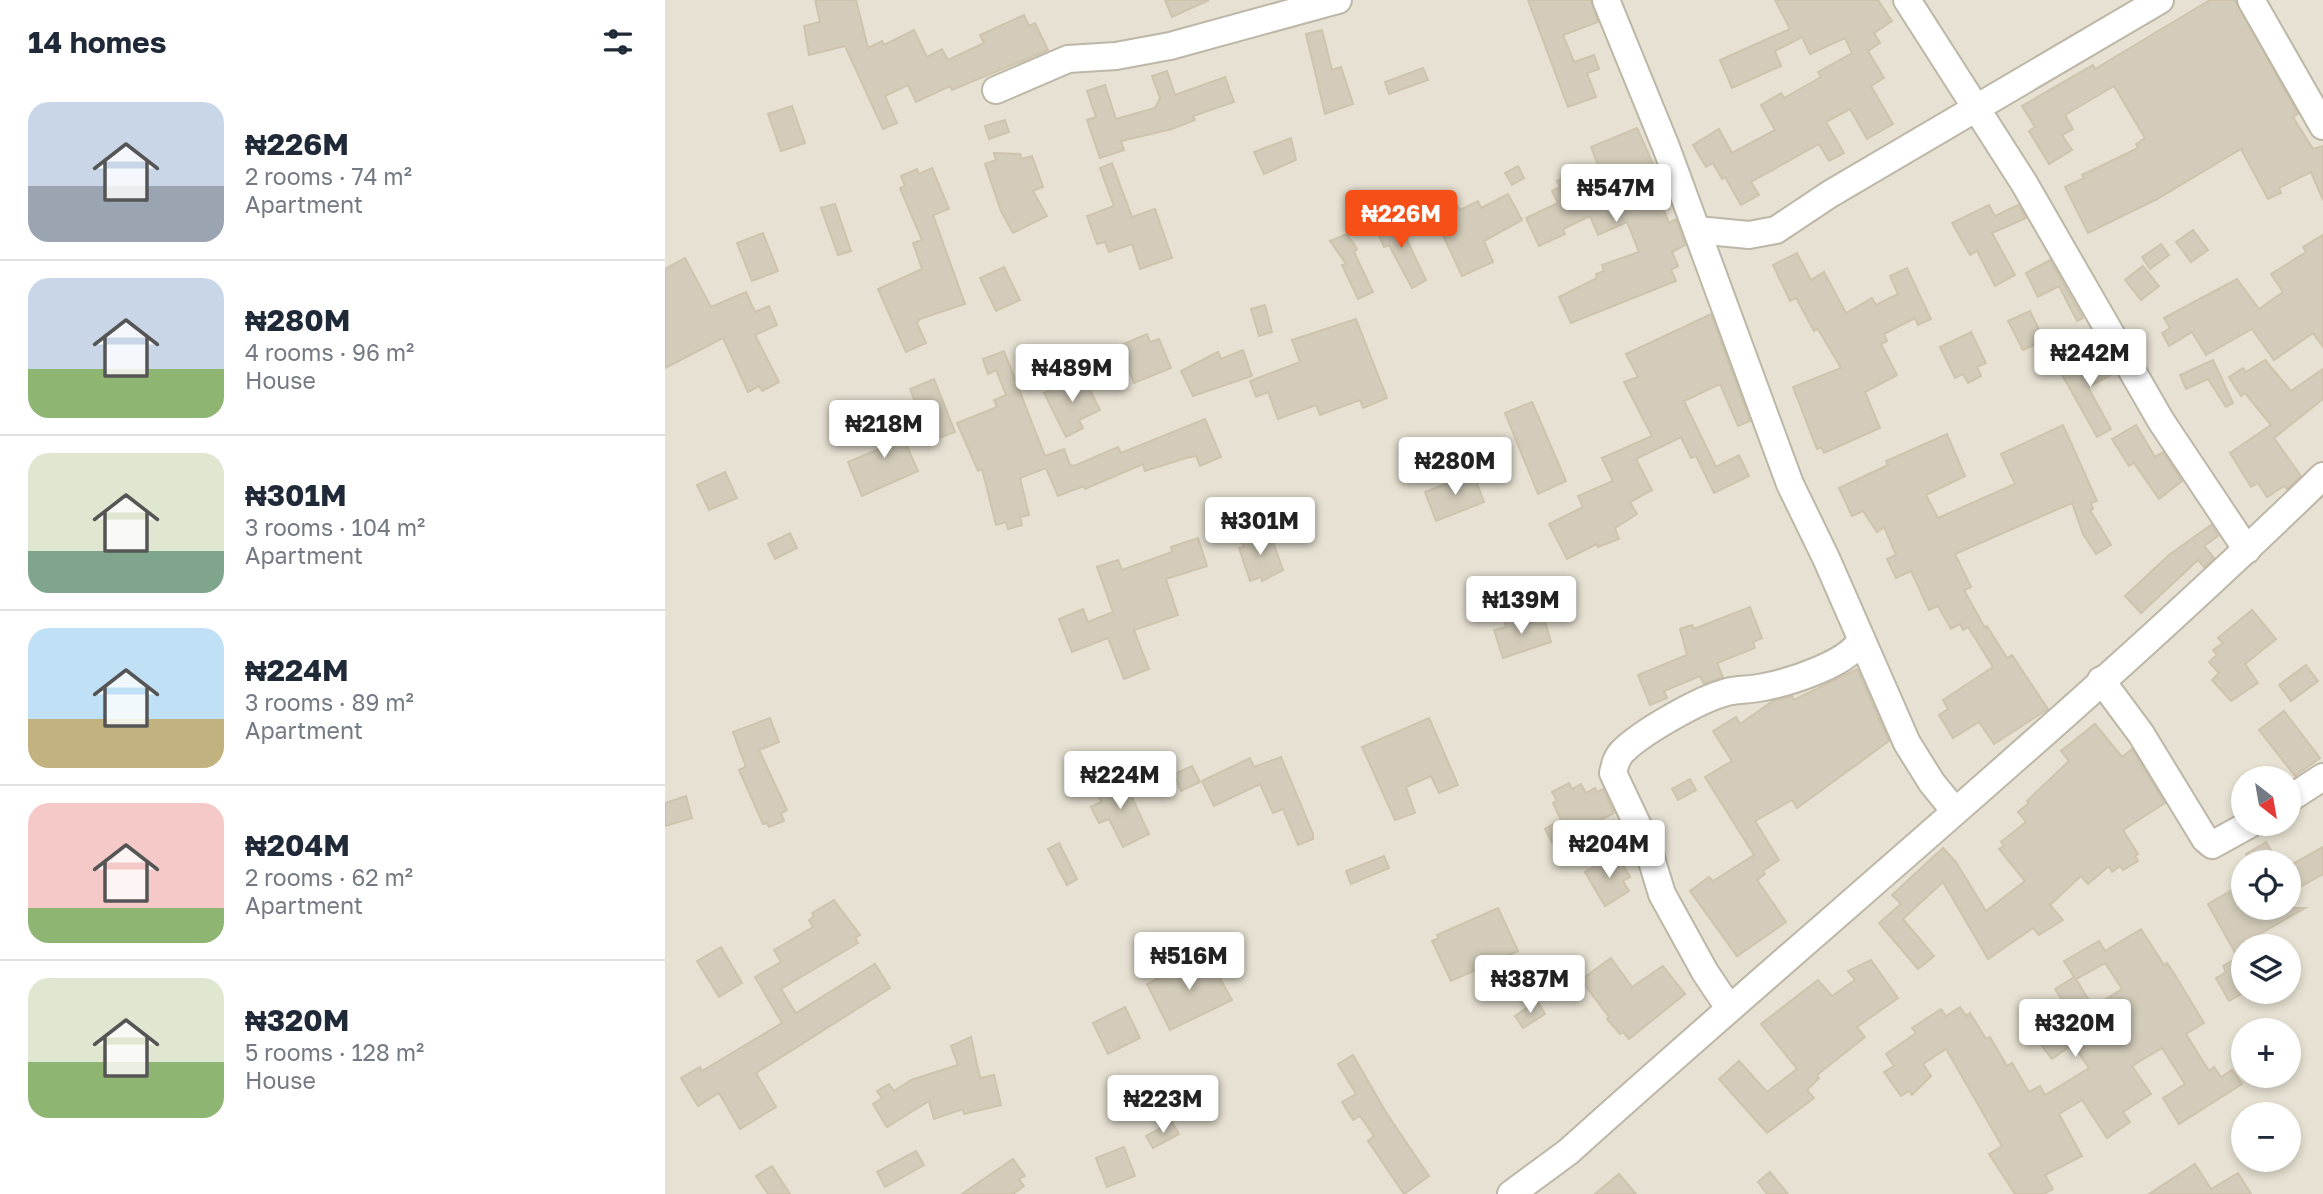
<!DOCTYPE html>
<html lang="en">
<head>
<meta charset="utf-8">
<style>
  body { margin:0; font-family:"Golos Text",sans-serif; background:#f6f6f7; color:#1f2937; height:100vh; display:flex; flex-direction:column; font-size:26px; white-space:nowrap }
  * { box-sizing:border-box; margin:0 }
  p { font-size:23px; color:#747a83 }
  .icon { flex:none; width:38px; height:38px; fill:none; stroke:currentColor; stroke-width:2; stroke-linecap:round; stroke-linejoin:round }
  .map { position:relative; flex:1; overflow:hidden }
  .drawer { display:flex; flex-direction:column; background:#fff; width:665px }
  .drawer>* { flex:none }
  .needle { width:46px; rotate:149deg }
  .tools { position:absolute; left:1566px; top:766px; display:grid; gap:14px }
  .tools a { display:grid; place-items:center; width:70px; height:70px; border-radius:50%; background:#fff; box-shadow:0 4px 10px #0003; font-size:35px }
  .price { position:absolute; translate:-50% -60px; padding:0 16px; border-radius:7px; background:#fff; color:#222; font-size:23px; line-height:46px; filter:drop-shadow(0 2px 4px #0008) }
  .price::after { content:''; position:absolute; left:50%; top:42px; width:21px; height:16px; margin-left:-10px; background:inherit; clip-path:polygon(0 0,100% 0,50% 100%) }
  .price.on { background:#f64f17; color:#fff }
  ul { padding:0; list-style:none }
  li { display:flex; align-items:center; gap:21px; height:175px; padding:0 28px }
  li+li { border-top:2px solid #e0e1e3 }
  li span { display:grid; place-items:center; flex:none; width:196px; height:140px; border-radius:21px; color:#555 }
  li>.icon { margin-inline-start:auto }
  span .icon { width:84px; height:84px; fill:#fffc; stroke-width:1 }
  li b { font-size:30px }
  h2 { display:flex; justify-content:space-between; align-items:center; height:84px; padding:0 28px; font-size:30px }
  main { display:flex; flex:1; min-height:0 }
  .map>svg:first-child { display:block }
</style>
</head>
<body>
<main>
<section class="drawer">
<h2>14 homes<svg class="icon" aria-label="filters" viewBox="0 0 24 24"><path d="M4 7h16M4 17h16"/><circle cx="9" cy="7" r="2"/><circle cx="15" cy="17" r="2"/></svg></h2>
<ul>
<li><span style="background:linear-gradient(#c9d6e8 60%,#9aa5b1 0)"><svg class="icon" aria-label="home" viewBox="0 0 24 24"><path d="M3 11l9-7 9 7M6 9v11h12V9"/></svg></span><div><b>₦226M</b><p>2 rooms · 74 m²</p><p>Apartment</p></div></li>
<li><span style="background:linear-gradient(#c9d6e8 65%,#8fb573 0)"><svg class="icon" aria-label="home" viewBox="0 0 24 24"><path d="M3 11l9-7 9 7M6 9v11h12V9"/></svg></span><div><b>₦280M</b><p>4 rooms · 96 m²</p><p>House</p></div></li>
<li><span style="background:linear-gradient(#dfe7d0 70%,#7fa58c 0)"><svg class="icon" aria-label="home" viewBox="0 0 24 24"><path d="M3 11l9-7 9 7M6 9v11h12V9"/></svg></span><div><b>₦301M</b><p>3 rooms · 104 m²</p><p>Apartment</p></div></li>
<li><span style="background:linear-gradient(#bfe0f5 65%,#c2b280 0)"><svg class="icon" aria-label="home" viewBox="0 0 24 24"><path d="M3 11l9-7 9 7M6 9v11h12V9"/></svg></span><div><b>₦224M</b><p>3 rooms · 89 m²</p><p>Apartment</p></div></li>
<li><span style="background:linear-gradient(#f6c9c9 75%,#8fb573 0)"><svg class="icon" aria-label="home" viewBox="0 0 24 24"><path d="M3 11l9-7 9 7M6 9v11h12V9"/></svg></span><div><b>₦204M</b><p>2 rooms · 62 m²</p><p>Apartment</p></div></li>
<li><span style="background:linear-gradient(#dfe7d0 60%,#8fb573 0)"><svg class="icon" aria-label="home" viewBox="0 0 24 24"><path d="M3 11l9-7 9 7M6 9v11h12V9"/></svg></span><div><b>₦320M</b><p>5 rooms · 128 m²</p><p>House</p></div></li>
</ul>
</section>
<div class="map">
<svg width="1658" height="1194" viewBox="0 0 1658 1194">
  <rect width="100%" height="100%" fill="#f2efe4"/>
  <path fill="#e6e1d2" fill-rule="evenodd" d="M0 0H1658V1194H0ZM1578 779H1624V824H1578ZM1578 863H1624V908H1578ZM1578 947H1624V992H1578ZM1578 1031H1624V1076H1578ZM1578 1115H1624V1160H1578Z"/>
  <g fill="#d3ccba" stroke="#cec4ad" stroke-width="2" fill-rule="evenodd">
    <path d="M150 0H191L203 48 217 41 219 45 249 30 262 57 277 49 283 60 319 43 315 35 359 15 364 26 370 23 383 50 287 90 285 86 251 102 243 85 220 96 232 123 218 129 180 46 144 55 139 26 155 22Z"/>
    <path d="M500 0H544L507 17Z"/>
    <path d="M863 0H926L933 22 898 35 909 62 929 55 934 69 922 73 931 97 903 107Z"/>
    <path d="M1110 0H1213L1227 21 1209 33 1215 43 1203 51 1219 78 1206 86 1228 124 1202 139 1185 109 1161 122 1179 153 1164 161 1154 144 1086 182 1094 195 1076 205 1060 177 1057 179 1048 163 1041 167 1028 145 1054 129 1067 153 1110 130 1096 105 1116 93 1119 98 1156 77 1153 72 1187 53 1180 38 1145 54 1137 37 1110 51 1116 66 1067 88 1055 60 1125 29Z"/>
    <path d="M1545 0H1570L1633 114 1628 117 1648 149 1658 146V200L1646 172 1614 188 1616 193 1603 199 1576 149 1492 199 1423 233 1400 187 1419 178 1417 175 1473 148 1471 144 1480 138 1449 86 1400 115 1408 129 1397 135 1407 150 1384 164 1364 131 1370 127 1357 106 1428 65 1430 69Z"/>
    <path d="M657 30 667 70 676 67 688 104 660 114 641 34Z"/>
    <path d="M758 68 763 80 724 94 720 82Z"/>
    <path d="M502 71 510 95 560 77 569 102 528 116 530 120 507 129 456 141 459 150 435 158 422 120 431 117 422 91 440 85 451 119 490 108 495 98 487 76Z"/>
    <path d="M127 106 140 143 116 151 103 114Z"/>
    <path d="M340 120 344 132 324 139 320 126Z"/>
    <path d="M972 128 1000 191 993 195 1004 223 1011 219 1020 245 1007 252 1013 266 1006 270 1011 281 906 323 894 297 932 278 931 274 939 271 937 265 974 252 962 222 933 235 925 216 898 229 900 234 874 246 861 218 893 203 887 191 895 187 892 181 904 175 910 182 935 170 926 147Z"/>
    <path d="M626 138 631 160 599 174 589 152Z"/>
    <path d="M329 153 355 154 357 159 367 156 378 187 368 191 382 216 348 233 336 211 320 164 331 160Z"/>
    <path d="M447 163 467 217 490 209 507 258 475 269 467 244 444 252 440 242 432 244 422 216 449 206 435 168Z"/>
    <path d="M853 166 859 178 847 185 840 173Z"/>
    <path d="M267 168 284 209 268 215 300 304 255 319 252 323 261 343 241 352 213 289 257 269 248 243 257 240 235 188 240 186 236 176 252 169 254 174Z"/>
    <path d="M843 194 857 220 819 241 828 262 797 276 769 216 792 205 795 210 813 201 816 208Z"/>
    <path d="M170 204 186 251 173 255 156 208Z"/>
    <path d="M1324 205 1330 216 1353 205 1361 218 1327 233 1350 275 1330 286 1312 251 1305 255 1287 223Z"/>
    <path d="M731 217 761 280 747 288 724 245 719 247 710 226Z"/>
    <path d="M1528 230 1543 250 1526 262 1511 242Z"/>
    <path d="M98 233 113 271 87 281 72 243Z"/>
    <path d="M682 234 692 249 689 252 708 292 693 299 677 265 681 264 665 241Z"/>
    <path d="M1658 235V347L1648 333 1609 360 1587 329 1541 355 1527 332 1504 346 1497 333 1505 328 1499 318 1572 279 1594 309 1618 292 1606 274 1641 252 1638 247Z"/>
    <path d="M1496 244 1504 255 1485 269 1477 257Z"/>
    <path d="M1132 253 1146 280 1159 272 1181 313 1207 298 1211 305 1233 294 1225 276 1242 268 1266 319 1253 325 1250 318 1219 334 1222 341 1216 344 1232 375 1200 392 1215 428 1159 453 1156 447 1152 449 1128 387 1176 368 1153 329 1149 331 1131 298 1125 301 1108 265Z"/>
    <path d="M20 258 46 307 81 292 90 312 104 306 112 325 90 335 114 382 97 391 94 386 83 392 58 338 0 368V269Z"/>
    <path d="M1385 260 1418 318 1412 321 1394 286 1373 297 1361 273Z"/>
    <path d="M1478 266 1494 286 1476 300 1460 280Z"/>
    <path d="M339 267 355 300 331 311 315 278Z"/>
    <path d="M600 305 607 332 594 336 586 309Z"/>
    <path d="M1365 311 1379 340 1358 350 1343 321Z"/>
    <path d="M1046 314 1085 421 1073 426 1055 384 1019 401 1051 467 1074 455 1084 476 1049 493 1031 456 1026 458 1016 437 971 459 987 490 965 502 972 514 950 528 954 539 933 547 932 544 902 559 884 524 918 507 913 496 948 481 937 458 987 436 959 382 973 377 961 354Z"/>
    <path d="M691 319 722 398 698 408 695 400 655 415 651 405 613 419 603 392 591 397 585 381 635 362 627 340Z"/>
    <path d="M1306 332 1321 363 1312 367 1316 376 1303 383 1298 374 1290 378 1275 347Z"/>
    <path d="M482 334 485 342 494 339 506 368 469 383 454 346Z"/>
    <path d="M578 350 587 376 528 396 516 371 553 352 556 359Z"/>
    <path d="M339 351 380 456 399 449 405 465 409 466 453 447 456 453 540 419 556 457 535 466 531 456 521 458 480 471 478 464 420 489 419 486 393 496 381 468 355 478 364 515 355 517 357 525 343 529 341 522 331 525 317 469 313 471 292 423 332 407 329 400 341 395 331 370 323 374 318 359Z"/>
    <path d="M1438 351 1450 373 1423 387 1446 429 1432 437 1396 373Z"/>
    <path d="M1548 360 1568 403 1561 407 1543 379 1521 389 1515 375Z"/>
    <path d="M1600 360 1626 391 1658 369V399L1609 438 1636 476 1622 489 1619 486 1602 497 1593 483 1586 487 1565 453 1606 425 1580 393 1576 396 1564 377 1578 368 1581 372Z"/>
    <path d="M417 374 435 410 414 420 418 428 401 437 379 393Z"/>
    <path d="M269 379 290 432 266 441 245 389Z"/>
    <path d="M867 402 901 481 873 494 840 413Z"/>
    <path d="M222 415 228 428 233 426 253 471 197 496 183 462 219 447 207 421Z"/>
    <path d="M1398 425 1432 501 1426 503 1428 509 1425 510 1446 545 1431 554 1418 534 1407 503 1290 554 1306 587 1299 590 1320 628 1322 626 1342 658 1347 655 1383 709 1329 744 1314 722 1288 738 1274 715 1283 709 1278 700 1328 667 1303 627 1298 630 1295 624 1286 629 1273 606 1264 610 1246 571 1231 578 1222 559 1231 555 1219 527 1212 532 1198 511 1187 516 1174 488 1223 465 1221 461 1282 434 1300 476 1261 495 1273 518 1350 484 1336 454Z"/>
    <path d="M1471 425 1490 457 1498 452 1517 481 1494 499 1469 463 1464 466 1447 439Z"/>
    <path d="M60 472 72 498 44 510 32 485Z"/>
    <path d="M808 473 819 502 771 521 760 492Z"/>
    <path d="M1546 525 1553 536 1539 546 1549 558 1539 567 1533 560 1476 613 1460 596 1504 555Z"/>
    <path d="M125 533 132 548 110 559 103 544Z"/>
    <path d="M588 533 591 539 605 534 618 570 597 581 596 577 585 581 574 548 579 547 575 538Z"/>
    <path d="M533 538 542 566 501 579 513 615 469 630 484 669 459 679 443 638 407 652 394 619 418 609 423 622 448 612 432 567 453 560 457 570 507 552 506 547Z"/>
    <path d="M1085 607 1097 638 1088 642 1090 648 1052 663 1058 677 1039 684 1035 676 999 691 1002 698 985 705 973 675 1022 655 1015 629 1027 625 1029 629Z"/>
    <path d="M1587 610 1611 639 1580 664 1593 683 1566 701 1547 680 1554 673 1544 662 1552 655 1548 650 1558 643 1553 638Z"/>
    <path d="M853 613 857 626 879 618 886 642 838 658 829 630 841 627 838 618Z"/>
    <path d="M1641 665 1653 681 1626 701 1614 685Z"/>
    <path d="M1192 669 1224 741 1132 808 1127 800 1090 821 1114 860 1098 871 1100 874 1092 880 1121 922 1072 956 1025 891 1044 877 1048 881 1089 855 1040 777 1067 761 1048 731 1071 717 1075 724 1108 701 1127 696 1129 700Z"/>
    <path d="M1619 711 1655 758 1630 776 1594 730Z"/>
    <path d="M105 718 114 742 94 750 122 810 116 813 119 821 104 827 102 823 98 824 74 770 81 767 68 732Z"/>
    <path d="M764 718 793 785 774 793 766 776 741 787 750 813 730 820 697 747Z"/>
    <path d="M1430 724 1457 757 1467 749 1500 803 1458 830 1473 854 1470 856 1473 861 1458 870 1455 866 1447 872 1444 866 1423 884 1416 876 1385 905 1398 920 1374 935 1368 928 1323 959 1278 882 1238 919 1269 956 1253 969 1214 923 1236 904 1227 895 1278 848 1291 862 1321 911 1360 881 1334 849 1339 846 1336 842 1361 822 1353 812 1364 803 1362 801 1404 761 1396 751Z"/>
    <path d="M616 757 648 834V839L633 845 618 809 608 813 595 784 549 806 537 781 585 758 589 767Z"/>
    <path d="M527 766 535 782 516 791 509 774Z"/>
    <path d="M457 776 484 834 458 847 444 819 434 823 426 807 436 802 430 787Z"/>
    <path d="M1025 779 1031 790 1013 800 1007 789Z"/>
    <path d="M904 783 907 789 916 784 921 793 930 788 932 792 938 789 949 813 888 844 880 829 896 820 888 803 892 801 887 792Z"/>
    <path d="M21 796 27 818 0 826V803Z"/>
    <path d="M1601 842 1609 855 1596 863H1586L1581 854Z"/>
    <path d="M394 843 412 879 402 885 383 849Z"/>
    <path d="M1658 847V874L1624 893V866Z"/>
    <path d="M719 856 724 868 686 884 681 871Z"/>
    <path d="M944 858 948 865 956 861 965 877 958 881 964 891 940 906 920 872Z"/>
    <path d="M1567 890 1578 908H1640L1593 935 1596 939 1591 942 1594 947H1578V993L1564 1001 1551 978 1561 972 1558 966 1573 958 1543 904Z"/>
    <path d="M169 900 195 935 190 938 193 943 116 989 131 1013 210 964 225 988 91 1073 111 1107 75 1129 54 1093 33 1106 16 1078 35 1067 37 1071 117 1023 90 977 116 962 109 950 148 927 144 920 149 916 147 913Z"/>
    <path d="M833 908 853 951 786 981 767 941 774 938 772 935Z"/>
    <path d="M1476 929 1499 965 1502 963 1510 975 1539 1023 1521 1034 1544 1071 1549 1067 1556 1077 1567 1070 1577 1084 1514 1124 1498 1098 1520 1084 1497 1048 1467 1066 1486 1094 1458 1112 1465 1122 1442 1138 1417 1100 1394 1114 1417 1156 1380 1175 1388 1189 1379 1194H1350L1324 1154 1337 1146 1281 1049 1258 1064 1266 1076 1247 1095 1244 1091 1236 1096 1219 1072 1229 1066 1221 1054 1251 1033 1247 1028 1276 1009 1281 1016 1295 1007 1301 1016 1305 1013 1321 1039 1325 1037 1342 1066 1347 1063 1364 1092 1375 1086 1380 1095 1424 1068 1408 1044 1387 1059 1374 1042 1409 1018 1390 989 1409 977 1399 961 1434 941 1440 951ZM1440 963 1457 989 1428 1007 1411 979Z"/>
    <path d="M56 947 77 983 54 997 32 961Z"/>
    <path d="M542 955 567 1000 505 1030 482 984Z"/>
    <path d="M946 958 967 987 998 966 1020 994 964 1039 958 1032 955 1034 942 1019 944 1017 916 980Z"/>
    <path d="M1206 960 1233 998 1192 1027 1200 1037 1152 1075 1154 1078 1142 1090 1149 1098 1102 1133 1054 1079 1074 1061 1102 1092 1132 1069 1096 1024 1153 980 1167 996 1190 980 1183 971Z"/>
    <path d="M872 1001 880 1014 858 1028 850 1016Z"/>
    <path d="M460 1007 475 1038 443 1054 428 1023Z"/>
    <path d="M306 1037 315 1078 329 1075 336 1105 299 1114 298 1109 269 1119 264 1101 222 1127 208 1104 217 1098 212 1091 224 1084 229 1091 246 1080 293 1065 286 1046Z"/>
    <path d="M688 1055 722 1114 764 1176 739 1194 703 1141 709 1136 695 1116 688 1120 677 1102 691 1094 673 1064Z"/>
    <path d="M507 1122 514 1134 488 1148 481 1136Z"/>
    <path d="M459 1147 470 1176 442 1187 431 1158Z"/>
    <path d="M251 1151 259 1165 220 1187 212 1172Z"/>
    <path d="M348 1159 360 1176 354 1179 359 1186 348 1194H297Z"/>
    <path d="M1530 1164 1546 1189 1573 1173 1586 1194H1484Z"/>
    <path d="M107 1166 125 1194H103L91 1176Z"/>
    <path d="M1105 1172 1123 1194H1102L1093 1182Z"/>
    <path d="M954 1174 971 1194H930Z"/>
  </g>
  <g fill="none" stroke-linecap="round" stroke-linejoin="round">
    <g stroke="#bdb7a7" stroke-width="30">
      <g id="minor">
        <path d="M941 0 1001 147 1125 484 1161 558 1242 743 1267 783 1289 810"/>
        <path d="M1242 0 1359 183 1496 421 1582 550"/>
        <path d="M1586 0 1658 126"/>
        <path d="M331 90 403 59 451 56 505 46 673 0"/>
        <path d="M1032 230 1084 235 1111 230 1165 194 1495 0"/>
        <path d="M1436 680 1476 734 1540 839 1547 845 1585 824"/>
        <path d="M1624 799 1658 777"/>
        <path d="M1064 1008 1040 972 997 894 982 845 948 773C950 764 952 756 959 750 979 731 1035 699 1062 692 1074 689 1086 690 1099 687 1125 682 1186 663 1196 639"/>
        <path d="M846 1194 903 1152C1154 926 1416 711 1658 476"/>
      </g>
    </g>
    <use href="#minor" stroke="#fff" stroke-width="26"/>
  </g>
</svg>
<div class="tools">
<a><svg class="needle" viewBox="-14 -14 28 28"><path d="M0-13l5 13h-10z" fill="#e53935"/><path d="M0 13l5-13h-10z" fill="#747a83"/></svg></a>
<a><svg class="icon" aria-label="locate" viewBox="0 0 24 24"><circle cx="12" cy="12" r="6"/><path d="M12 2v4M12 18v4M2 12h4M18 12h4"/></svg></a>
<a><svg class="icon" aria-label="layers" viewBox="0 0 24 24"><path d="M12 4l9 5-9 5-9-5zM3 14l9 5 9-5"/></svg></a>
<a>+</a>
<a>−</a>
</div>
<b class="price" style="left:951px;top:224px">₦547M</b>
<b class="price on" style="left:736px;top:250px">₦226M</b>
<b class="price" style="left:1425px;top:389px">₦242M</b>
<b class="price" style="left:407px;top:404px">₦489M</b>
<b class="price" style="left:219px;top:460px">₦218M</b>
<b class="price" style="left:790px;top:497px">₦280M</b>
<b class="price" style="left:595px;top:557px">₦301M</b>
<b class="price" style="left:856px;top:636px">₦139M</b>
<b class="price" style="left:455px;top:811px">₦224M</b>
<b class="price" style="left:944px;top:880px">₦204M</b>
<b class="price" style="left:524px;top:992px">₦516M</b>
<b class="price" style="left:865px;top:1015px">₦387M</b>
<b class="price" style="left:1410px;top:1059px">₦320M</b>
<b class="price" style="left:498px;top:1135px">₦223M</b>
</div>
</main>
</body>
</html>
